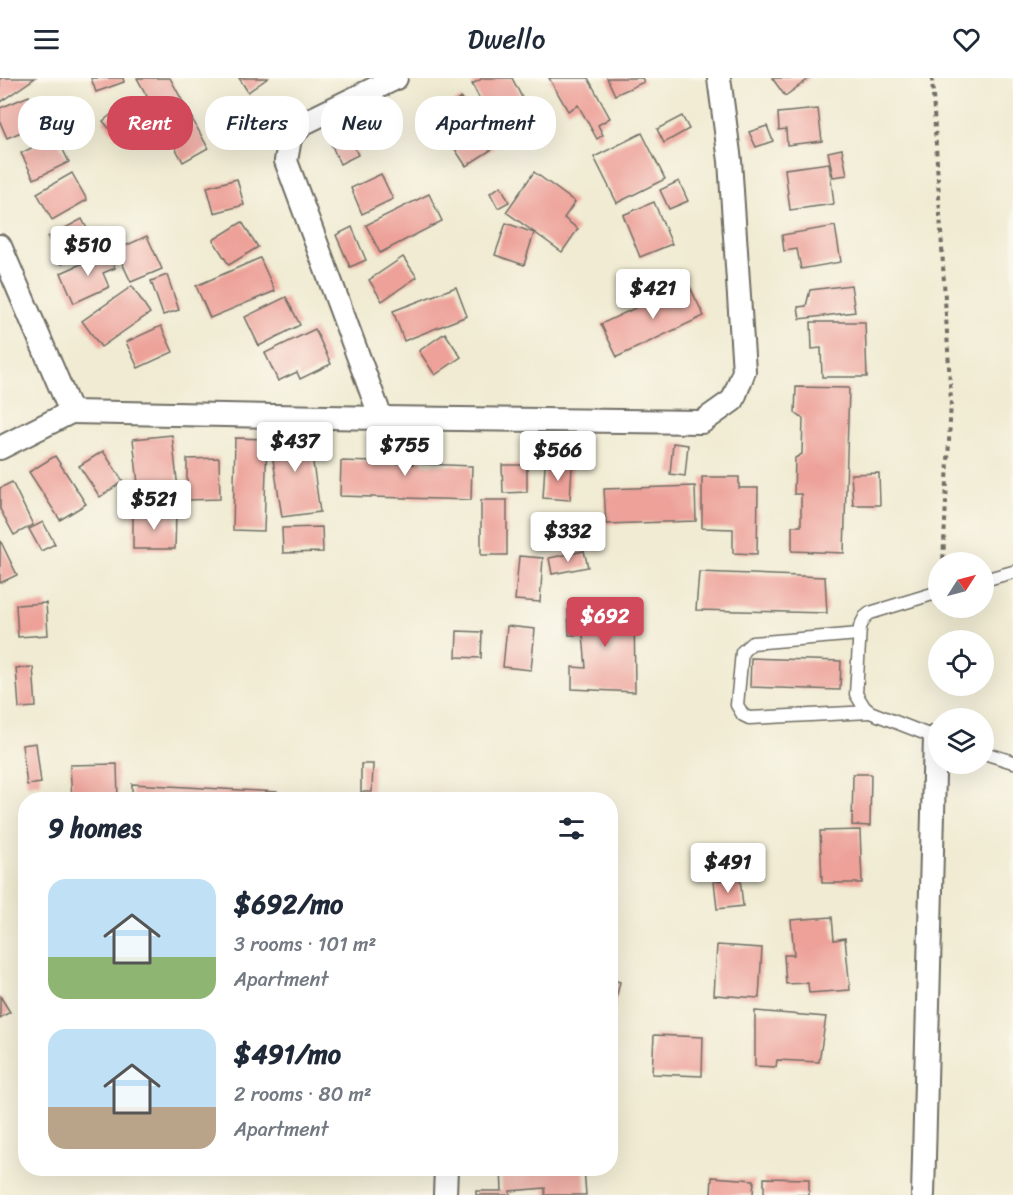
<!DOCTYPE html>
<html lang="en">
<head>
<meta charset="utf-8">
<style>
  body { margin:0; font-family:Sriracha,sans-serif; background:#f6f6f7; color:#1f2937; height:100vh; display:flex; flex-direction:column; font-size:22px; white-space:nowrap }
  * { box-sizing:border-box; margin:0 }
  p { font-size:20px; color:#747a83 }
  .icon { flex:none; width:33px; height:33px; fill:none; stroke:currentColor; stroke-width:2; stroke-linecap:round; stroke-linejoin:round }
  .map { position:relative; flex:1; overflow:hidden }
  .panel { position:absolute; left:18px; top:714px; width:600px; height:384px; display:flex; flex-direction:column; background:#fff; border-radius:24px; box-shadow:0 6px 24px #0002 }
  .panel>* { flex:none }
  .hud { position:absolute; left:18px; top:18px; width:600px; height:54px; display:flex; gap:12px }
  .needle { width:39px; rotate:54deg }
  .tools { position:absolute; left:928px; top:474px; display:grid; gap:12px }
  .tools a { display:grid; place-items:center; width:66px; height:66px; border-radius:50%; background:#fff; box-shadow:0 6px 24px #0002; font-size:30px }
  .price { position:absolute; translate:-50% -51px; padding:0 14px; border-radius:6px; background:#fff; color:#222; font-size:20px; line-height:39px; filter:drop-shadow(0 2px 3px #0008) }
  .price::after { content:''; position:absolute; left:50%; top:36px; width:18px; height:14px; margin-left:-9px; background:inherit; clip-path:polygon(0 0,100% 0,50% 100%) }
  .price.selected { background:#d1495b; color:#fff }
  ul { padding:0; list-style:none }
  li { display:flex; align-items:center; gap:18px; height:150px; padding:0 30px }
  li span { display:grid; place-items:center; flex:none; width:168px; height:120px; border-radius:18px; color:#555 }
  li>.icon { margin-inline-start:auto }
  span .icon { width:72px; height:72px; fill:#fffc; stroke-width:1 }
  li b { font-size:26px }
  h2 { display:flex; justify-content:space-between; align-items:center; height:72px; padding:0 30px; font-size:26px }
  .chip { padding:0 21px; border-radius:24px; background:#fff; box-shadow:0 6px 24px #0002; font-size:21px; line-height:54px }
  .chip.selected { background:#d1495b; color:#fff }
  header { display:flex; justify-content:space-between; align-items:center; height:78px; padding:0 30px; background:#fff; font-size:27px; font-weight:600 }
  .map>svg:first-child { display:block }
</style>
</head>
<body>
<header><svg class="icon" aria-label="menu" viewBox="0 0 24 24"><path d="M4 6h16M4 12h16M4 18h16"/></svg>Dwello<svg class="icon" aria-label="heart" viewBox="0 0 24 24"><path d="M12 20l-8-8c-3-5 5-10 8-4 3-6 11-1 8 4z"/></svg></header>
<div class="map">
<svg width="1013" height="1117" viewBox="0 0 1013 1117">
  <rect width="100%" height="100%" fill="#fbf7ec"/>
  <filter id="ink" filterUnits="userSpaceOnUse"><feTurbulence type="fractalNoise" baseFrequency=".0167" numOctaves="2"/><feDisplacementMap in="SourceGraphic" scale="12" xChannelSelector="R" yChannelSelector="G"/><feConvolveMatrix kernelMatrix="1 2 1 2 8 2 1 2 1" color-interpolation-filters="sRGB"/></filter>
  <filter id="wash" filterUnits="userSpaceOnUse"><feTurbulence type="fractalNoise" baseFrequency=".008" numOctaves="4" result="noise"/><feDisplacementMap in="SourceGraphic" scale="24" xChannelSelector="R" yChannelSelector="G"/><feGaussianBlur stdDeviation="1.35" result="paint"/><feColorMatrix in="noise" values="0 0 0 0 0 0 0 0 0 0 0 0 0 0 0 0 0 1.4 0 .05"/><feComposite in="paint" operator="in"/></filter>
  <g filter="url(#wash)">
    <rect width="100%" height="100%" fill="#f0ebd2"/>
    <g id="blocks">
      <g fill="#eda199">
        <path d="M0 0H35L0 24Z"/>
        <path d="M91 0H123L124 4 96 14Z"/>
        <path d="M137 0H170L208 70 183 84Z"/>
        <path d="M239 0H268L248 14Z"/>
        <path d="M483 0H512L535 45 501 62 472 6Z"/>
        <path d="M549 0H588L610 40 598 47 603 57 597 61 578 27 568 33Z"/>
        <path d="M607 0H642L644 4 615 17Z"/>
        <path d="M772 0H810L785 18Z"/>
        <path d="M29 18 40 46 7 60 0 44V30Z"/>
        <path d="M461 20 494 70 466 88 433 38Z"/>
        <path d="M129 22 143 39 117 60 103 43Z"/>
        <path d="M818 31 822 63 787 67 786 51 779 52 778 35Z"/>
        <path d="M682 38 689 51 664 65 657 51Z"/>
        <path d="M767 48 773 63 756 69 749 54Z"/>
        <path d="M346 51 358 77 340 86 328 59Z"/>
        <path d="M642 55 665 101 617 125 594 79Z"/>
        <path d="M56 58 69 84 34 101 21 75Z"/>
        <path d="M842 71 847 97 833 99 828 74Z"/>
        <path d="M829 85 834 126 790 132 785 91Z"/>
        <path d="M534 94 575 124 564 140 578 151 562 174 506 134Z"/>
        <path d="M72 95 87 122 52 142 37 115Z"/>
        <path d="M381 96 393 121 362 136 351 110Z"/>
        <path d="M237 101 244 127 214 135 207 109Z"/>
        <path d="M679 103 688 123 669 131 660 112Z"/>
        <path d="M501 108 509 124 498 130 490 115Z"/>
        <path d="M429 116 442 143 380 175 366 147Z"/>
        <path d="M654 124 672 166 640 179 623 137Z"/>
        <path d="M82 141 96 168 62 186 48 159Z"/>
        <path d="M242 144 258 169 229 187 213 162Z"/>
        <path d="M506 145 534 155 524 187 495 177Z"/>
        <path d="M835 148 841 184 801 191 797 171 784 173 782 157Z"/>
        <path d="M352 149 366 182 350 189 336 157Z"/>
        <path d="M147 158 162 191 131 204 116 172Z"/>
        <path d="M108 174 115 190 103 195 109 209 74 225 61 195Z"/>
        <path d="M403 179 417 199 382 223 369 202Z"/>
        <path d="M260 180 275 213 210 240 196 208Z"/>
        <path d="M167 197 179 232 163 237 151 203Z"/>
        <path d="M688 205 704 238 617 279 601 246Z"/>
        <path d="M851 207 855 234 800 241 798 229 806 228 810 212Z"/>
        <path d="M132 208 150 235 101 269 82 243Z"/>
        <path d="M456 209 467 238 404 263 393 233Z"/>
        <path d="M286 219 300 247 259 268 245 239Z"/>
        <path d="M811 244H865L867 299H822L821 270 812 271Z"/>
        <path d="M161 248 173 274 138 290 126 264Z"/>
        <path d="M315 251 331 286 300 301 297 294 278 303 265 275Z"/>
        <path d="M445 255 461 279 435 297 419 273Z"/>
        <path d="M796 309 849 310 844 475 792 473V448H801V416H794L795 380 802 376 803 341 795 335Z"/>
        <path d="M308 350 320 434 282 439 269 356Z"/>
        <path d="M172 357 180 429 141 433 133 361Z"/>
        <path d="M235 360 267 361 264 453 233 452Z"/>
        <path d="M407 360 425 362 422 386 472 388 471 422 340 418 341 383 374 384 376 364 388 365 386 385 414 386 404 384Z"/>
        <path d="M673 365 688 367 685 398 670 396Z"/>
        <path d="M103 373 123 403 100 419 79 388Z"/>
        <path d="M55 378 86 426 60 442 29 394Z"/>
        <path d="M219 380 220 421 187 422V381Z"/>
        <path d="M502 387H527V414L503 415Z"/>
        <path d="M545 387 572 388 570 422 543 420Z"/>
        <path d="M879 395 880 427H853L851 396Z"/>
        <path d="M702 399H739V410H758L757 476 733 475V451L702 450Z"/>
        <path d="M12 404 33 447 14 457 0 431V410Z"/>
        <path d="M695 408 696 443 606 446 604 411Z"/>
        <rect x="481" y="422" width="26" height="55"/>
        <path d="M133 434 176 435 175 471H133Z"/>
        <path d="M43 444 55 466 41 473 29 451Z"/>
        <path d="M322 449 323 474 283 475 282 450Z"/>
        <path d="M0 462 17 497 0 505Z"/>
        <path d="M584 473 588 489 552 496 549 480Z"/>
        <path d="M519 478 543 480 540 524 515 522Z"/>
        <path d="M699 494 825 499 827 535 696 532Z"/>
        <path d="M46 525 48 557 18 559 16 527Z"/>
        <path d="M634 525 635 614 572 611V589L586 590 583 557H569L568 532Z"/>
        <path d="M507 548 535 551 531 592 503 589Z"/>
        <path d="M457 553 482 554 481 580 456 579Z"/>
        <path d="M751 580 841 583 840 612 750 609Z"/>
        <path d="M33 589 36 629 19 630 16 590Z"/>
        <path d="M36 665 41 705 27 707 22 667Z"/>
        <path d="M117 686 118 722H72L70 687Z"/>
        <path d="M361 686H373L372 714H361Z"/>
        <path d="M853 696H871L870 748 852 747Z"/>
        <path d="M132 706 277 714V722H132Z"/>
        <path d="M431 716 470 720V722H430Z"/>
        <path d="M860 752 862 805H822L820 753Z"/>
        <path d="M740 800 743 828 717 831 714 803Z"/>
        <path d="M832 839 834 862 845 860 850 912 809 915 808 905 786 906 784 877H794L791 842Z"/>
        <path d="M717 867 762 870 759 920 714 917Z"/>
        <path d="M610 901 620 904 611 942H610Z"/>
        <path d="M0 918 10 934 0 940Z"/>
        <path d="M755 933 826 939 819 984 777 982 776 989 755 988Z"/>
        <path d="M654 957 703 959 702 998 652 996Z"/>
        <path d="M501 1090H584L586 1117H545V1110L510 1113V1117H476V1113H502Z"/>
        <path d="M712 1099 754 1102 753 1117H711Z"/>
        <path d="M764 1100 809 1101V1117H764Z"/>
      </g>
    </g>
  </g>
  <g filter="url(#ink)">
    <use href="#blocks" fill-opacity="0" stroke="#706e65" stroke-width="1.5"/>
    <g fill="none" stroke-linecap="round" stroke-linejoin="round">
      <g stroke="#706e65" stroke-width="15">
        <g id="lane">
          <path d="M984 502 1013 494"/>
          <path d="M939 514 870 535 865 539 860 549 856 616 864 629 870 634 939 661"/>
          <path d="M859 556 752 565 742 574 737 627 743 637 749 640 870 634"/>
          <path d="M984 675 1013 684"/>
        </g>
      </g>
      <g stroke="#706e65" stroke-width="26">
        <g id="street">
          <path d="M0 168 71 334 381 340 702 344 733 322 744 293 730 83 719 0"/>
          <path d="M381 340 286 83 290 60 304 45 396 0"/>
          <path d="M0 370 71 334"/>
          <path d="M445 1117 446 1090"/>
          <path d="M923 1117 935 659"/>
        </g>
      </g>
      <path stroke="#706e65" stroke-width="4" stroke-dasharray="4.5 4.5" stroke-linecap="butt" d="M932 0 951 323 943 484"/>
      <use href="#lane" stroke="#fff" stroke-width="12"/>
      <use href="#street" stroke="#fff" stroke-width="22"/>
    </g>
  </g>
</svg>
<div class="tools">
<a><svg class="needle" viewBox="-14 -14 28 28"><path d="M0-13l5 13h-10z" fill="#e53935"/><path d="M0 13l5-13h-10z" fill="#747a83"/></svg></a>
<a><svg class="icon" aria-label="locate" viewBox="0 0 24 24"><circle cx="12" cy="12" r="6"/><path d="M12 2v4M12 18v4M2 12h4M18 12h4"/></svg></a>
<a><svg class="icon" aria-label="layers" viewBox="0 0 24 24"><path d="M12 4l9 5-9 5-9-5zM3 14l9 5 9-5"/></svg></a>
</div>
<b class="price" style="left:88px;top:199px">$510</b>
<b class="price" style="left:653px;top:242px">$421</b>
<b class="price" style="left:295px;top:395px">$437</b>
<b class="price" style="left:405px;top:399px">$755</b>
<b class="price" style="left:558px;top:404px">$566</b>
<b class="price" style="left:154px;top:453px">$521</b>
<b class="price" style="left:568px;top:485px">$332</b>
<b class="price selected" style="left:605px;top:570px">$692</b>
<b class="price" style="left:728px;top:816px">$491</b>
<div class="hud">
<a class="chip">Buy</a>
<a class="chip selected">Rent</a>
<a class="chip">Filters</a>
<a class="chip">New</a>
<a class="chip">Apartment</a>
</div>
<section class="panel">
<h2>9 homes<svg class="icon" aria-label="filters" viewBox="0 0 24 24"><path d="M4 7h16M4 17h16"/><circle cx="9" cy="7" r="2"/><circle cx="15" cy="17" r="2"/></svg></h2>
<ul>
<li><span style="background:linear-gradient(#bfe0f5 65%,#8fb573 0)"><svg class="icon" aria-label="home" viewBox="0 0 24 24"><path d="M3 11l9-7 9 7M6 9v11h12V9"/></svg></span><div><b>$692/mo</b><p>3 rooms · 101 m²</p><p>Apartment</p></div></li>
<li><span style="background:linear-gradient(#bfe0f5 65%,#b9a48a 0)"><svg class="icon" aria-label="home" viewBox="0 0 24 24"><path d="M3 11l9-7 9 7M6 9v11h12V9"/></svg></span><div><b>$491/mo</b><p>2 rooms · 80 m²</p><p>Apartment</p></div></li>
</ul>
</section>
</div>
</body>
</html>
